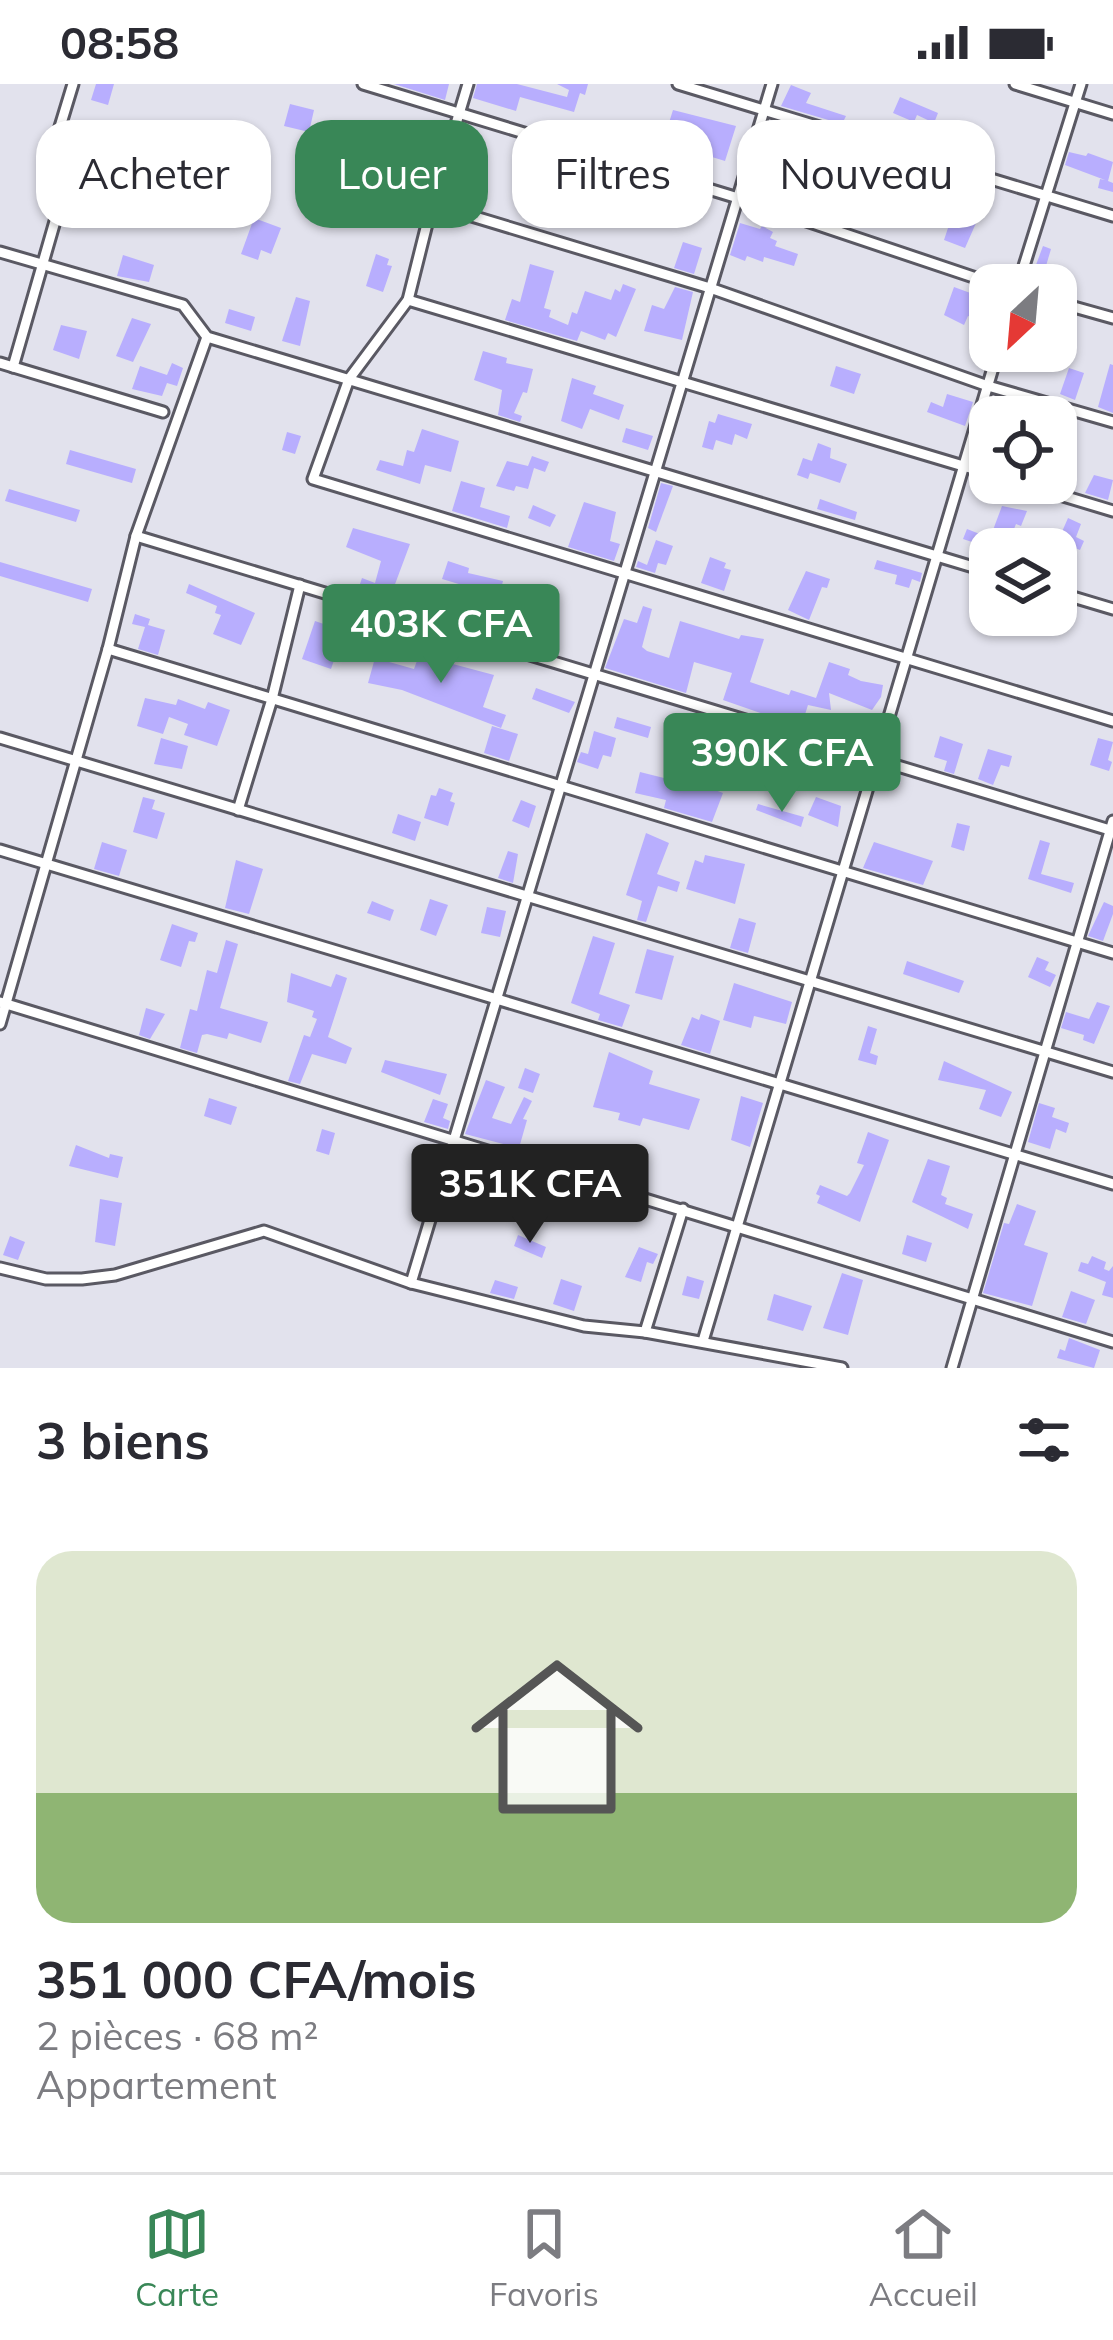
<!DOCTYPE html>
<html lang="fr">
<head>
<meta charset="utf-8">
<style>
  body { margin:0; font-family:Mulish,sans-serif; background:#f7f7f7; color:#2b2b33; height:100vh; display:flex; flex-direction:column; font-size:45px; white-space:nowrap }
  * { box-sizing:border-box; margin:0 }
  p { font-size:39px; color:#7c7c81 }
  .icon { flex:none; width:66px; height:66px; fill:none; stroke:currentColor; stroke-width:2; stroke-linecap:round; stroke-linejoin:round }
  .map { position:relative; height:1284px; overflow:hidden }
  .side { display:flex; flex-direction:column; background:#fff; flex:1 }
  .side>* { flex:none }
  .hud { position:absolute; left:36px; top:36px; width:1041px; height:108px; display:flex; gap:24px }
  .needle { width:78px; rotate:206deg }
  .tools { position:absolute; left:969px; top:180px; display:grid; gap:24px }
  .tools a { display:grid; place-items:center; width:108px; height:108px; border-radius:24px; background:#fff; box-shadow:0 3px 9px #0004; font-size:60px }
  .price { position:absolute; translate:-50% -102px; padding:0 27px; border-radius:12px; background:#398757; color:#fff; font-size:39px; line-height:78px; filter:drop-shadow(0 3px 6px #0008) }
  .price::after { content:''; position:absolute; left:50%; top:72px; width:36px; height:27px; margin-left:-18px; background:inherit; clip-path:polygon(0 0,100% 0,50% 100%) }
  .price.selected { background:#222; color:#fff }
  ul { padding:0; list-style:none }
  li { display:grid; align-content:center; gap:24px; height:636px; padding:0 36px }
  li span { display:grid; place-items:center; height:372px; border-radius:36px; color:#555 }
  li>.icon { margin-inline-start:auto }
  span .icon { width:216px; height:216px; fill:#fffc; stroke-width:1 }
  li b { font-size:51px }
  h2 { display:flex; justify-content:space-between; align-items:center; height:144px; padding:0 36px; font-size:51px }
  .chip { padding:0 42px; border-radius:36px; background:#fff; box-shadow:0 3px 9px #0004; font-size:42px; line-height:108px }
  .chip.selected { background:#398757; color:#fff }
  .status { display:flex; justify-content:space-between; align-items:center; height:84px; padding:0 60px; background:#fff; direction:ltr }
  .status svg { height:33px; fill:currentColor }
  .dock { display:flex; justify-content:space-around; align-items:center; height:168px; border-top:3px solid #e1e1e2; background:#fff; font-size:33px; color:#7c7c81 }
  .dock a { display:grid; justify-items:center; gap:6px }
  .dock .selected { color:#398757 }
  .map>svg:first-child { display:block }
</style>
</head>
<body>
<div class="status"><b>08:58</b><svg viewBox="0 0 49 12"><path d="M0 12V9h3v3zM5 12V6h3v6zM10 12V3h3v9zM15 12V0h3v12zM26 1h20v11H26zM47 4h2v5h-2z"/></svg></div>
<div class="map">
<svg width="1113" height="1284" viewBox="0 0 1113 1284">
  <rect width="100%" height="100%" fill="#e2e2ed"/>
  <g fill="#b8aefe">
    <path d="M96 0H114L108 21 91 16Z"/>
    <path d="M394 0H449L445 16Z"/>
    <path d="M477 0H517L567 13 569 6 557 0H588L585 11 580 9 574 28 520 13 516 27 473 14Z"/>
    <path d="M791 1 811 9 806 19 846 32 842 40 781 22Z"/>
    <path d="M900 13 938 29 934 39 917 31 914 38 893 29Z"/>
    <path d="M290 20 314 26 309 48 284 42Z"/>
    <path d="M673 26 736 42 725 77 699 69 702 59 678 52 669 84 637 74 650 39 667 45Z"/>
    <path d="M406 38 418 41 415 50 431 54 406 119 383 111 395 77 374 70 383 43 402 49Z"/>
    <path d="M606 40 625 48 620 69 610 66 611 59 600 54Z"/>
    <path d="M1069 68 1086 72 1088 69 1113 78 1108 97 1113 99V108L1098 104 1100 95 1105 96 1065 81Z"/>
    <path d="M949 104 980 115 975 128 980 130 965 164 944 156 949 141 939 137Z"/>
    <path d="M254 134 281 144 271 170 261 166 258 176 241 170Z"/>
    <path d="M740 139 760 145 762 142 773 148 770 154 777 157 775 162 798 170 794 182 764 173 763 178 747 172 745 177 730 171Z"/>
    <path d="M683 158 702 164 694 190 674 184Z"/>
    <path d="M1043 162 1051 165 1043 192 1033 189Z"/>
    <path d="M376 170 389 175 387 181 392 182 383 208 366 202Z"/>
    <path d="M123 171 154 181 149 198 117 192Z"/>
    <path d="M530 180 554 187 544 224 551 226 549 233 568 241 572 228 577 230 585 207 611 216 615 205 620 208 623 200 636 205 616 253 608 249 605 256 581 247 577 257 505 236 512 215 520 218Z"/>
    <path d="M675 203 693 208 682 256 644 247 652 221 664 225Z"/>
    <path d="M954 203 984 214 977 235 968 232 964 241 944 231Z"/>
    <path d="M296 213 310 217 300 262 282 257Z"/>
    <path d="M229 225 255 233 251 247 225 239Z"/>
    <path d="M132 234 151 240 133 278 116 272Z"/>
    <path d="M61 241 87 247 79 275 53 266Z"/>
    <path d="M483 267 507 274 506 279 533 285 527 309 523 308 514 329 522 332 520 338 498 331 502 306 474 296Z"/>
    <path d="M172 279 183 284 177 302 167 299 162 312 132 305 140 282 167 291Z"/>
    <path d="M1110 280 1113 281V329L1098 323Z"/>
    <path d="M836 282 861 290 854 310 830 302Z"/>
    <path d="M1069 284 1084 289 1075 316 1060 310Z"/>
    <path d="M572 294 596 302 593 310 624 321 619 336 590 325 582 345 561 337Z"/>
    <path d="M947 310 973 318 965 342 927 328 931 318 943 323Z"/>
    <path d="M718 330 752 340 747 355 735 350 732 361 716 356 713 366 702 363 709 337 715 339Z"/>
    <path d="M626 344 653 352 648 366 622 358Z"/>
    <path d="M422 345 459 357 451 388 425 381 420 400 376 386 380 376 403 382 407 366 414 368Z"/>
    <path d="M287 348 301 352 295 370 282 366Z"/>
    <path d="M818 359 831 364 830 374 847 380 840 399 810 389 808 395 797 391 803 374 812 377Z"/>
    <path d="M70 366 136 385 132 399 66 380Z"/>
    <path d="M532 372 549 378 545 388 534 384 528 405 516 402 514 407 496 402 507 377 528 382Z"/>
    <path d="M1094 391 1113 396 1108 416 1085 409Z"/>
    <path d="M461 397 485 404 480 423 510 432 507 444 452 427Z"/>
    <path d="M661 399 673 402 656 448 648 444Z"/>
    <path d="M9 405 80 426 76 438 5 417Z"/>
    <path d="M820 415 857 428 855 436 817 425Z"/>
    <path d="M584 418 616 428 610 457 620 460 614 477 568 463Z"/>
    <path d="M533 421 556 431 550 443 528 434Z"/>
    <path d="M1002 422 1027 427 1021 442 1016 440 1006 465H990V479L974 474 978 460 963 455 967 445 990 454Z"/>
    <path d="M1068 434 1081 440 1076 453 1084 457 1080 466 1058 457Z"/>
    <path d="M353 444 410 460 388 519 358 506 362 494 375 499 381 477 346 463Z"/>
    <path d="M656 456 673 462 666 481 658 479 655 489 636 483 638 477 647 481Z"/>
    <path d="M710 473 726 479 724 484 731 486 724 507 701 499Z"/>
    <path d="M877 476 922 489 920 498 912 495 909 504 895 500 897 491 874 485Z"/>
    <path d="M448 477 469 484 468 489 503 497 499 512 442 495Z"/>
    <path d="M0 478 92 505 88 518 0 492Z"/>
    <path d="M806 487 830 495 827 504 822 503 809 536 788 526Z"/>
    <path d="M189 500 255 529 241 561 213 550 221 531 215 529 217 522 186 509Z"/>
    <path d="M510 522 528 528 523 545 505 539Z"/>
    <path d="M643 522 652 525 642 563 647 567 669 574 680 537 739 555 741 551 764 555 750 598 789 611 791 606 816 614 829 578 850 585 848 591 861 597 883 601 881 613 872 626 829 609 831 626 808 621 801 643 723 616 732 589 694 578 686 609 605 584 624 535 637 539Z"/>
    <path d="M135 530 150 535 148 541 165 546 158 571 138 565 145 543 132 540Z"/>
    <path d="M315 537 344 547 331 585 302 575Z"/>
    <path d="M419 571 494 591 483 623 506 631 501 644 402 606 368 599 375 574 414 585Z"/>
    <path d="M536 604 575 618 569 629 532 615Z"/>
    <path d="M145 614 176 621 178 615 205 625 208 618 230 626 217 662 184 651 188 640 169 633 163 650 137 642Z"/>
    <path d="M617 633 651 643 648 654 614 644Z"/>
    <path d="M492 642 518 650 509 677 484 669Z"/>
    <path d="M594 647 616 654 611 673 603 671 598 685 577 678 581 668 588 670Z"/>
    <path d="M686 651 697 654 694 664 709 669 699 700 723 709 712 738 664 724 666 716 635 709 640 688 672 696Z"/>
    <path d="M940 652 963 660 954 690 944 687 947 677 934 673Z"/>
    <path d="M161 654 188 662 182 685 154 680Z"/>
    <path d="M1098 654 1113 658 1108 676 1112 678 1109 687 1090 681Z"/>
    <path d="M988 665 1012 672 1009 683 1001 681 993 701 978 695Z"/>
    <path d="M439 704 453 709 450 717 455 719 448 742 424 734 431 711 436 712Z"/>
    <path d="M143 713 155 716 152 725 165 729 157 755 133 748Z"/>
    <path d="M816 713 841 722 838 743 808 731Z"/>
    <path d="M521 716 536 722 529 744 512 737Z"/>
    <path d="M758 720 804 733 801 743 756 726Z"/>
    <path d="M398 730 421 738 415 757 392 749Z"/>
    <path d="M957 739 970 742 964 767 951 763Z"/>
    <path d="M646 749 669 759 657 790 680 798 677 808 658 802 646 838 637 836 642 817 626 811Z"/>
    <path d="M1040 756 1050 759 1041 790 1074 799 1071 809 1028 795Z"/>
    <path d="M102 758 127 766 119 792 94 785Z"/>
    <path d="M874 758 933 777 923 801 863 784Z"/>
    <path d="M508 767 518 770 513 799 498 794Z"/>
    <path d="M705 771 745 780 735 820 686 805 695 776 703 779Z"/>
    <path d="M236 776 263 785 249 830 225 824Z"/>
    <path d="M430 815 448 821 436 852 420 846Z"/>
    <path d="M372 817 394 826 390 837 367 829Z"/>
    <path d="M1104 818 1113 822V830L1103 857 1088 852Z"/>
    <path d="M487 823 506 827 500 853 481 849Z"/>
    <path d="M739 834 756 839 748 869 730 864Z"/>
    <path d="M172 840 198 849 195 858 189 857 181 883 160 876Z"/>
    <path d="M593 852 615 859 599 910 630 921 622 943 598 936 600 930 571 919Z"/>
    <path d="M226 856 238 860 220 924 268 938 261 959 229 949 227 955 207 950 202 951 197 969 180 964 190 925 197 927 207 886 217 889Z"/>
    <path d="M647 865 674 872 662 916 635 909Z"/>
    <path d="M1037 873 1049 878 1045 886 1056 891 1050 903 1028 893Z"/>
    <path d="M907 877 964 897 959 909 903 890Z"/>
    <path d="M291 889 331 903 336 890 347 894 328 953 352 964 346 980 312 970 300 1000 288 997 304 951 310 953 317 935 312 933 314 927 287 918Z"/>
    <path d="M734 899 792 918 786 940 754 932 751 944 723 936Z"/>
    <path d="M1097 918 1110 922 1094 960 1083 956 1084 951 1061 944 1066 928 1089 935Z"/>
    <path d="M146 924 165 930 150 955 139 951Z"/>
    <path d="M701 930 720 937 710 970 681 961 692 933 699 936Z"/>
    <path d="M868 942 877 945 870 969 878 972 876 981 858 976Z"/>
    <path d="M609 968 653 987 649 1000 700 1015 689 1046 643 1034 640 1042 618 1036 620 1029 593 1023Z"/>
    <path d="M385 976 447 990 440 1011 381 988Z"/>
    <path d="M944 977 1012 1008 1001 1033 979 1025 986 1006 938 996Z"/>
    <path d="M525 984 540 990 533 1009 518 1004Z"/>
    <path d="M486 996 505 1003 492 1034 511 1040 524 1013 532 1017 523 1035 527 1036 519 1064 465 1050Z"/>
    <path d="M741 1012 763 1019 750 1063 731 1056Z"/>
    <path d="M209 1014 237 1023 231 1041 204 1032Z"/>
    <path d="M433 1015 448 1020 443 1034 450 1037 448 1045 424 1038Z"/>
    <path d="M1039 1019 1055 1024 1052 1033 1069 1039 1066 1049 1056 1045 1050 1065 1028 1058Z"/>
    <path d="M322 1045 335 1049 329 1071 316 1067Z"/>
    <path d="M868 1048 889 1056 860 1138 817 1119 820 1112 816 1110 820 1101 847 1112 850 1109 864 1081 857 1079Z"/>
    <path d="M76 1061 109 1074 110 1070 123 1073 118 1094 69 1082Z"/>
    <path d="M928 1075 950 1082 941 1111 947 1114 945 1120 973 1130 968 1145 912 1118Z"/>
    <path d="M100 1115 122 1119 115 1162 95 1158Z"/>
    <path d="M1017 1120 1036 1127 1024 1161 1048 1169 1032 1222 983 1209 1004 1139 1009 1140Z"/>
    <path d="M518 1151 546 1163 542 1174 514 1162Z"/>
    <path d="M907 1151 932 1159 926 1178 902 1170Z"/>
    <path d="M10 1152 25 1158 18 1176 3 1171Z"/>
    <path d="M639 1163 658 1170 653 1180 647 1178 641 1198 625 1193Z"/>
    <path d="M1092 1172 1106 1178 1104 1185 1109 1187 1113 1182V1214L1102 1211 1106 1198 1078 1187 1081 1178 1088 1180Z"/>
    <path d="M842 1189 863 1196 848 1251 823 1244Z"/>
    <path d="M687 1192 704 1197 699 1215 682 1211Z"/>
    <path d="M561 1195 582 1202 574 1227 553 1220Z"/>
    <path d="M495 1196 518 1203 514 1215 490 1209Z"/>
    <path d="M1071 1207 1095 1216 1086 1240 1062 1233Z"/>
    <path d="M774 1210 812 1222 803 1247 767 1236Z"/>
    <path d="M1069 1254 1100 1266 1094 1284 1057 1274 1060 1265 1065 1267Z"/>
  </g>
  <g fill="none" stroke-linecap="round" stroke-linejoin="round">
    <g stroke="#5a5963" stroke-width="15">
      <g id="street">
        <path d="M363 0 738 114 997 201"/>
        <path d="M468 0 432 120 408 216 349 295 313 395 1113 637"/>
        <path d="M678 0 1113 132"/>
        <path d="M1015 0 1113 30"/>
        <path d="M432 120 710 204 988 302 1113 338"/>
        <path d="M0 168 183 221 207 253 990 488"/>
        <path d="M1018 201 1081 0"/>
        <path d="M408 216 990 390"/>
        <path d="M1056 218 1113 234"/>
        <path d="M0 279 163 328"/>
        <path d="M13 283 66 99 59 46 73 0"/>
        <path d="M1020 399 1113 427"/>
        <path d="M136 452 1113 747"/>
        <path d="M1056 508 1113 525"/>
        <path d="M108 565 1113 869"/>
        <path d="M0 654 1113 988"/>
        <path d="M238 726 272 615 300 501"/>
        <path d="M0 766 1113 1100"/>
        <path d="M0 918 1113 1258"/>
        <path d="M0 940 108 565 136 452 207 253"/>
        <path d="M0 1184 46 1195H82L115 1191 264 1147 411 1199 584 1242 645 1248 842 1284"/>
        <path d="M411 1199 772 0"/>
        <path d="M645 1248 683 1125"/>
        <path d="M703 1257 998 267"/>
        <path d="M952 1284 1113 737"/>
      </g>
    </g>
    <use href="#street" stroke="#fff" stroke-width="9"/>
  </g>
</svg>
<div class="tools">
<a><svg class="needle" viewBox="-14 -14 28 28"><path d="M0-13l5 13h-10z" fill="#e53935"/><path d="M0 13l5-13h-10z" fill="#7c7c81"/></svg></a>
<a><svg class="icon" aria-label="locate" viewBox="0 0 24 24"><circle cx="12" cy="12" r="6"/><path d="M12 2v4M12 18v4M2 12h4M18 12h4"/></svg></a>
<a><svg class="icon" aria-label="layers" viewBox="0 0 24 24"><path d="M12 4l9 5-9 5-9-5zM3 14l9 5 9-5"/></svg></a>
</div>
<b class="price" style="left:441px;top:602px">403K CFA</b>
<b class="price" style="left:782px;top:731px">390K CFA</b>
<b class="price selected" style="left:530px;top:1162px">351K CFA</b>
<div class="hud">
<a class="chip">Acheter</a>
<a class="chip selected">Louer</a>
<a class="chip">Filtres</a>
<a class="chip">Nouveau</a>
</div>
</div>
<section class="side">
<h2>3 biens<svg class="icon" aria-label="filters" viewBox="0 0 24 24"><path d="M4 7h16M4 17h16"/><circle cx="9" cy="7" r="2"/><circle cx="15" cy="17" r="2"/></svg></h2>
<ul>
<li><span style="background:linear-gradient(#dfe7d0 65%,#8fb573 0)"><svg class="icon" aria-label="home" viewBox="0 0 24 24"><path d="M3 11l9-7 9 7M6 9v11h12V9"/></svg></span><div><b>351 000 CFA/mois</b><p>2 pièces · 68 m²</p><p>Appartement</p></div></li>
</ul>
</section>
<nav class="dock">
<a class="selected"><svg class="icon" aria-label="map" viewBox="0 0 24 24"><path d="M3 6l6-2 6 2 6-2v14l-6 2-6-2-6 2zM9 4v14M15 6v14"/></svg>Carte</a>
<a><svg class="icon" aria-label="saved" viewBox="0 0 24 24"><path d="M7 4h10v16l-5-4-5 4z"/></svg>Favoris</a>
<a><svg class="icon" aria-label="home" viewBox="0 0 24 24"><path d="M3 11l9-7 9 7M6 9v11h12V9"/></svg>Accueil</a>
</nav>
</body>
</html>
